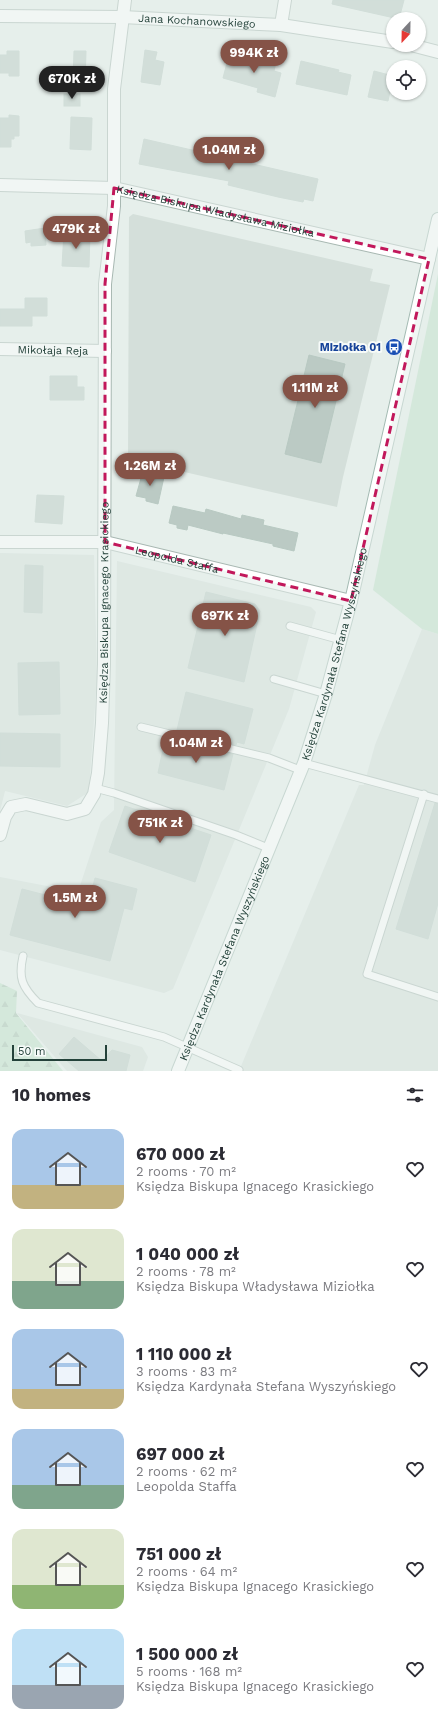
<!DOCTYPE html>
<html lang="en">
<head>
<meta charset="utf-8">
<style>
  body { margin:0; font-family:"Work Sans",sans-serif; background:#f7f7f7; color:#2b2b33; height:100vh; display:flex; flex-direction:column; font-size:15px; white-space:nowrap }
  * { box-sizing:border-box; margin:0 }
  p { font-size:13px; color:#7c7c81 }
  .icon { flex:none; width:22px; height:22px; fill:none; stroke:currentColor; stroke-width:2; stroke-linecap:round; stroke-linejoin:round }
  .map { position:relative; height:1071px; overflow:hidden }
  .panel { display:flex; flex-direction:column; background:#fff; flex:1 }
  .panel>* { flex:none }
  .needle { width:26px; rotate:202deg }
  .buttons { position:absolute; left:386px; top:12px; display:grid; gap:8px }
  .buttons a { display:grid; place-items:center; width:40px; height:40px; border-radius:50%; background:#fff; box-shadow:0 1px 3px #0004; font-size:20px }
  .scale { position:absolute; left:12px; bottom:10px; width:95px; box-sizing:border-box; padding-left:4px; border:2px solid #24423a; border-top:0; font-size:11px; line-height:14px; white-space:nowrap; color:#24423a; -webkit-text-stroke:3px #f7fbf9; paint-order:stroke }
  .price { position:absolute; translate:-50% -34px; padding:0 9px; border-radius:14px; background:#855347; color:#fff; font-size:13px; line-height:26px; filter:drop-shadow(0 1px 2px #0008) }
  .price::after { content:''; position:absolute; left:50%; top:24px; width:12px; height:9px; margin-left:-6px; background:inherit; clip-path:polygon(0 0,100% 0,50% 100%) }
  .price.current { background:#222; color:#fff }
  ul { padding:0; list-style:none }
  li { display:flex; align-items:center; gap:12px; height:100px; padding:0 12px }
  li span { display:grid; place-items:center; flex:none; width:112px; height:80px; border-radius:12px; color:#555 }
  li>.icon { margin-inline-start:auto }
  span .icon { width:48px; height:48px; fill:#fffc; stroke-width:1 }
  li b { font-size:17px }
  h2 { display:flex; justify-content:space-between; align-items:center; height:48px; padding:0 12px; font-size:17px }
  .map>svg:first-child { display:block }
</style>
</head>
<body>
<div class="map">
<svg width="438" height="1071" viewBox="0 0 438 1071">
  <defs>
    <pattern id="forest-firs" width="22" height="20" patternUnits="userSpaceOnUse"><rect width="22" height="20" fill="#bfe0c8"/><path d="M5 1l3.5 6h-7zM16 11l3.5 6h-7z" fill="#a4c1ad"/></pattern>
  </defs>
  <rect width="100%" height="100%" fill="#e6efeb"/>
  <g fill="#d4dfda">
    <path d="M133 214 373 269 370 281 390 285 343 477 337 507 128 459 129 217Z"/>
    <path d="M0 553 94 555 97 677 89 792 67 806 5 791 0 811Z"/>
    <path d="M117 561 311 607 316 612 289 709 173 989 164 993 0 950V877L78 892 101 822 114 810Z"/>
    <path d="M422 629 438 634V1071H239L359 785H364L375 745Z"/>
    <path d="M17 1013 142 1047 148 1057 143 1071H67Z"/>
  </g>
  <path fill="#bfe0c8" d="M438 274V634L422 629 373 590Z"/>
  <path fill="url(#forest-firs)" d="M0 983 17 991 16 1013 63 1071H0Z"/>
  <g fill="#bbcac4" stroke="#b8c9c2">
    <path d="M333 0H404L399 19 332 4Z"/>
    <path d="M145 50 157 52 155 60 164 62 160 85 141 82Z"/>
    <path d="M7 51H19V76H9V73H0V55H7Z"/>
    <path d="M74 51H86L85 84H73Z"/>
    <path d="M229 55 262 63 264 55 277 58 274 71 281 73 275 97 257 92 258 88 223 78Z"/>
    <path d="M301 61 339 70 338 72 351 75 347 95 296 84Z"/>
    <path d="M374 71 393 76 388 101 368 97Z"/>
    <rect x="64" y="94" width="16" height="12"/>
    <path d="M9 115 19 116V136H14V139H11V147H0V118H9Z"/>
    <path d="M71 117 92 118 91 150 70 149Z"/>
    <path d="M144 139 318 179 313 201 304 199 303 202 278 197 228 185 229 181 139 164Z"/>
    <path d="M45 228 46 245 31 246V242L26 243 25 231Z"/>
    <path d="M64 232 90 233 89 267 62 266Z"/>
    <path d="M25 298H47V316H32V326H0V309H25Z"/>
    <path d="M309 355 345 364 321 463 285 454Z"/>
    <path d="M50 376H77V387H84V400H50Z"/>
    <path d="M143 471 164 477 158 504 146 501V498L136 496Z"/>
    <path d="M37 495 64 496 62 524 35 522Z"/>
    <path d="M173 506 205 513 206 509 241 519 242 515 264 520 263 525 298 533 294 551 273 546V544L223 533V534L188 525 187 530 177 528V525L169 523Z"/>
    <path d="M25 565 43 566 42 613 24 612Z"/>
    <path d="M206 592 255 604 260 611 244 682 188 668Z"/>
    <path d="M59 662 60 714 19 715 18 663Z"/>
    <path d="M186 692 253 709 244 744 237 742 236 745 177 730Z"/>
    <path d="M0 733 60 734V767L0 766Z"/>
    <path d="M165 740 174 742V740L233 754 224 790 158 773Z"/>
    <path d="M435 803 438 804V903L428 939 396 929Z"/>
    <path d="M125 806 211 835 195 882 109 852Z"/>
    <path d="M95 878 137 889 132 910 124 908 110 961 10 935 22 889 88 906Z"/>
    <path d="M74 1037 102 1061 112 1050 130 1055 126 1071H79L59 1054Z"/>
  </g>
  <g fill="none" stroke-linecap="round" stroke-linejoin="round">
    <g stroke="#a8b8b2" stroke-width="9">
      <g id="lane">
        <path d="M290 626 341 640"/>
        <path d="M274 679 326 694"/>
        <path d="M141 727 269 758 300 770"/>
        <path d="M304 763 438 799"/>
        <path d="M95 788 114 793 236 835 268 848"/>
        <path d="M424 794 367 974 438 997"/>
        <path d="M23 956C18 978 22 987 38 1003L164 1037 239 1070"/>
      </g>
    </g>
    <g stroke="#a8b8b2" stroke-width="14">
      <g id="street">
        <path id="s1" d="M0 16 122 17 281 25 393 42"/>
        <path d="M281 25 285 0"/>
        <path d="M411 45 438 52"/>
        <path id="s2" d="M0 185 114 188 429 259"/>
        <path id="s3" d="M0 349 105 351"/>
        <path id="s4" d="M0 542H105L351 601"/>
        <path id="s5" d="M0 835 5 817 11 807 26 804 67 814 85 809 94 794 98 773 102 723 104 664 105 284 114 206V89L125 0"/>
      </g>
    </g>
    <g stroke="#a4bbb3" stroke-width="14">
      <g id="secondary">
        <path id="s6" d="M178 1071 304 763 326 694 351 601 438 219"/>
      </g>
    </g>
    <use href="#lane" stroke="#fff" stroke-width="7"/>
    <use href="#street" stroke="#fff" stroke-width="12"/>
    <use href="#secondary" stroke="#fff" stroke-width="12"/>
  </g>
  <path d="M0 0H438V1071H0ZM114 188 429 259 351 601 105 542V284Z" fill="#e6efeb" fill-opacity=".55" fill-rule="evenodd"/>
  <path fill="none" stroke="#c2185b" stroke-width="3" stroke-dasharray="8 5" stroke-linejoin="round" d="M114 188 429 259 351 601 105 542V284Z"/>
  <defs>
    <g id="bus-disc" transform="scale(0.9)"><circle r="9.5" fill="#1a4fb4" stroke="#f7fbf9"/><path d="M-5-6H5V4H4V6H2V4H-2V6H-4V4H-5ZM-3.5-4V0h7V-4ZM-3.5 1.2v1.5H-2V1.2ZM2 1.2v1.5H3.5V1.2Z" fill="#fff"/></g>
  </defs>
  <g fill-rule="evenodd">
    <use href="#bus-disc" x="394" y="347"/>
  </g>
  <g text-anchor="middle" stroke-width="4" stroke-linejoin="round" paint-order="stroke">
    <g font-size="11" fill="#24423a" stroke="#f7fbf9">
      <text dy="4" stroke="none"><textPath href="#s1" startOffset="197">Jana Kochanowskiego</textPath></text>
      <text dy="4" stroke="none"><textPath href="#s2" startOffset="218">Księdza Biskupa Władysława Miziołka</textPath></text>
      <text dy="4" stroke="none"><textPath href="#s3" startOffset="53">Mikołaja Reja</textPath></text>
      <text dy="4" stroke="none"><textPath href="#s4" startOffset="179">Leopolda Staffa</textPath></text>
      <text dy="4" stroke="none"><textPath href="#s5" startOffset="316">Księdza Biskupa Ignacego Krasickiego</textPath></text>
      <text dy="4" stroke="none"><textPath href="#s6" startOffset="446">Księdza Kardynała Stefana Wyszyńskiego</textPath></text>
      <text dy="4" stroke="none"><textPath href="#s6" startOffset="122">Księdza Kardynała Stefana Wyszyńskiego</textPath></text>
    </g>
    <g font-size="11" font-weight="bold" fill="#164399" stroke="#f7fbf9" text-anchor="end">
      <text x="381" y="351">Miziołka 01</text>
    </g>
  </g>
</svg>
<div class="buttons">
<a><svg class="needle" viewBox="-14 -14 28 28"><path d="M0-13l5 13h-10z" fill="#e53935"/><path d="M0 13l5-13h-10z" fill="#7c7c81"/></svg></a>
<a><svg class="icon" aria-label="locate" viewBox="0 0 24 24"><circle cx="12" cy="12" r="6"/><path d="M12 2v4M12 18v4M2 12h4M18 12h4"/></svg></a>
</div>
<div class="scale">50 m</div>
<b class="price" style="left:254px;top:74px">994K zł</b>
<b class="price current" style="left:72px;top:100px">670K zł</b>
<b class="price" style="left:229px;top:171px">1.04M zł</b>
<b class="price" style="left:76px;top:250px">479K zł</b>
<b class="price" style="left:315px;top:409px">1.11M zł</b>
<b class="price" style="left:150px;top:487px">1.26M zł</b>
<b class="price" style="left:225px;top:637px">697K zł</b>
<b class="price" style="left:196px;top:764px">1.04M zł</b>
<b class="price" style="left:160px;top:844px">751K zł</b>
<b class="price" style="left:75px;top:919px">1.5M zł</b>
</div>
<section class="panel">
<h2>10 homes<svg class="icon" aria-label="filters" viewBox="0 0 24 24"><path d="M4 7h16M4 17h16"/><circle cx="9" cy="7" r="2"/><circle cx="15" cy="17" r="2"/></svg></h2>
<ul>
<li><span style="background:linear-gradient(#a9c7e8 70%,#c2b280 0)"><svg class="icon" aria-label="home" viewBox="0 0 24 24"><path d="M3 11l9-7 9 7M6 9v11h12V9"/></svg></span><div><b>670 000 zł</b><p>2 rooms · 70 m²</p><p>Księdza Biskupa Ignacego Krasickiego</p></div><svg class="icon" aria-label="heart" viewBox="0 0 24 24"><path d="M12 20l-8-8c-3-5 5-10 8-4 3-6 11-1 8 4z"/></svg></li>
<li><span style="background:linear-gradient(#dfe7d0 65%,#7fa58c 0)"><svg class="icon" aria-label="home" viewBox="0 0 24 24"><path d="M3 11l9-7 9 7M6 9v11h12V9"/></svg></span><div><b>1 040 000 zł</b><p>2 rooms · 78 m²</p><p>Księdza Biskupa Władysława Miziołka</p></div><svg class="icon" aria-label="heart" viewBox="0 0 24 24"><path d="M12 20l-8-8c-3-5 5-10 8-4 3-6 11-1 8 4z"/></svg></li>
<li><span style="background:linear-gradient(#a9c7e8 75%,#c2b280 0)"><svg class="icon" aria-label="home" viewBox="0 0 24 24"><path d="M3 11l9-7 9 7M6 9v11h12V9"/></svg></span><div><b>1 110 000 zł</b><p>3 rooms · 83 m²</p><p>Księdza Kardynała Stefana Wyszyńskiego</p></div><svg class="icon" aria-label="heart" viewBox="0 0 24 24"><path d="M12 20l-8-8c-3-5 5-10 8-4 3-6 11-1 8 4z"/></svg></li>
<li><span style="background:linear-gradient(#a9c7e8 70%,#7fa58c 0)"><svg class="icon" aria-label="home" viewBox="0 0 24 24"><path d="M3 11l9-7 9 7M6 9v11h12V9"/></svg></span><div><b>697 000 zł</b><p>2 rooms · 62 m²</p><p>Leopolda Staffa</p></div><svg class="icon" aria-label="heart" viewBox="0 0 24 24"><path d="M12 20l-8-8c-3-5 5-10 8-4 3-6 11-1 8 4z"/></svg></li>
<li><span style="background:linear-gradient(#dfe7d0 70%,#8fb573 0)"><svg class="icon" aria-label="home" viewBox="0 0 24 24"><path d="M3 11l9-7 9 7M6 9v11h12V9"/></svg></span><div><b>751 000 zł</b><p>2 rooms · 64 m²</p><p>Księdza Biskupa Ignacego Krasickiego</p></div><svg class="icon" aria-label="heart" viewBox="0 0 24 24"><path d="M12 20l-8-8c-3-5 5-10 8-4 3-6 11-1 8 4z"/></svg></li>
<li><span style="background:linear-gradient(#bfe0f5 70%,#9aa5b1 0)"><svg class="icon" aria-label="home" viewBox="0 0 24 24"><path d="M3 11l9-7 9 7M6 9v11h12V9"/></svg></span><div><b>1 500 000 zł</b><p>5 rooms · 168 m²</p><p>Księdza Biskupa Ignacego Krasickiego</p></div><svg class="icon" aria-label="heart" viewBox="0 0 24 24"><path d="M12 20l-8-8c-3-5 5-10 8-4 3-6 11-1 8 4z"/></svg></li>
</ul>
</section>
</body>
</html>
